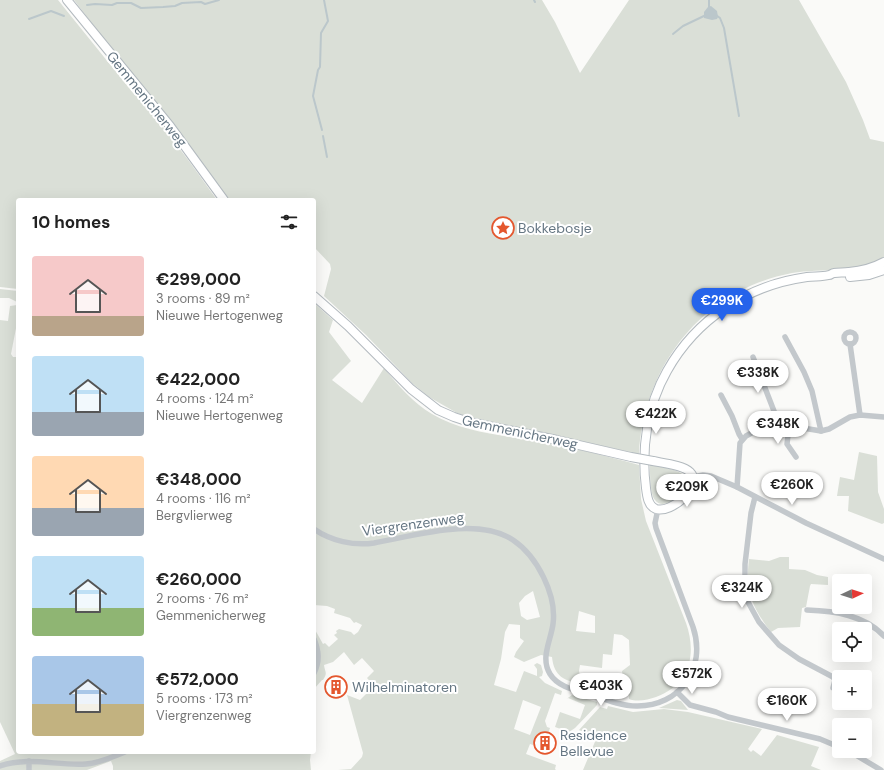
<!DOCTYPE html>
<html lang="en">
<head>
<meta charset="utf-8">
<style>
  body { margin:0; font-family:"DM Sans",sans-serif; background:#f2f2f2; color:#222; height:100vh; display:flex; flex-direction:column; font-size:15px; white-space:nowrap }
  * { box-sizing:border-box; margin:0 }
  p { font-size:13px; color:#767676 }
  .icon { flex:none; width:22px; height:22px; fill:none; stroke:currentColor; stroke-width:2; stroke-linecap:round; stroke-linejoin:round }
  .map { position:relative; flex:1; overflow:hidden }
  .panel { position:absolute; left:16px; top:198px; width:300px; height:556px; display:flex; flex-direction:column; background:#fff; border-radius:4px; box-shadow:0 4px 16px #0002 }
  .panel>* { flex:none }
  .needle { width:26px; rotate:86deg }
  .tools { position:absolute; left:832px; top:574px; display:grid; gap:8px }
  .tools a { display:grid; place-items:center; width:40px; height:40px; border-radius:4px; background:#fff; box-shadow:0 4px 16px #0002; font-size:20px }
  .price { position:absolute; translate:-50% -34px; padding:0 9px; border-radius:14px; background:#fff; color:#222; font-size:13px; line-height:26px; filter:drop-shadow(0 1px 2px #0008) }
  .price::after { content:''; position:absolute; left:50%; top:24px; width:12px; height:9px; margin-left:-6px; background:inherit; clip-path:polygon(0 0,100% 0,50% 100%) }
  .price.selected { background:#2563eb; color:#fff }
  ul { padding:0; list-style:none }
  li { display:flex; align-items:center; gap:12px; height:100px; padding:0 16px }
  li span { display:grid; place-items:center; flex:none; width:112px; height:80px; border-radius:4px; color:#555 }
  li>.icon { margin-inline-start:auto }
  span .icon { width:48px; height:48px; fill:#fffc; stroke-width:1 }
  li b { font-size:17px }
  h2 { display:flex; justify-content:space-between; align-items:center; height:48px; padding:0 16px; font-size:17px }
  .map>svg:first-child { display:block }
</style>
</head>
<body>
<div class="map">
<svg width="884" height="770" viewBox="0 0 884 770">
  <rect width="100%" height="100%" fill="#fafaf8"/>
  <g fill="#dadfd7" fill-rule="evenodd">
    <path d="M0 0H58L133 93H135C164 127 191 163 217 200H18V289L0 287Z"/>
    <path d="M74 0H542L555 22 580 73 629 0H799L846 82 863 120 870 139 884 142V258C857 274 822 268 792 273 703 290 644 365 639 454L553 435 471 418 457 413 429 397 412 383 366 335 324 296 331 269 330 264 314 247V200H230C179 133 125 68 74 0Z"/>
    <path d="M0 289 18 291V318L11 354 13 357H18V752H311L310 760 311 770H113V766L111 761 87 770H0V761L15 754 0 722V320L8 321 10 306 17 305V302L9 298H0V299Z"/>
    <path d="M314 303 333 320 329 332 351 361 332 380 362 403 384 368C397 384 414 404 432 414 462 432 501 435 535 441 568 446 606 456 639 465L641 499 646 521 686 623C697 654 690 685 656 697 648 700 637 702 629 699L628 682H623L622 671 630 665 629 640 622 635 614 634 612 655 603 654 602 668 580 665 579 671 582 685C564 680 554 677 552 657L541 655 524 662 514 657 516 652 524 641 520 638V625L509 624 505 632 501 659 494 685 516 692 524 671 537 676V669L534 665 537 663 541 665 543 672 542 676 539 677 545 683 562 691 561 695 555 693 545 721 547 727 550 728 545 742 536 739 533 745 530 744 526 754 556 765 555 769 556 770H338L351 769 362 757 363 753 347 695 360 700 374 686 367 678 374 671 362 658 354 665 344 652 333 662 324 665C325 673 328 672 323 680H322L314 689V628L323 644 325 643 329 647 338 639 334 635 337 633 336 631 339 629 351 632 354 635 358 632 362 625 356 622 354 623 350 618 334 613 335 609 327 606 314 605ZM533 591 540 617 527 620 521 616 519 603 525 596ZM579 611 595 616V633L576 631ZM523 700 541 707 530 735 514 729Z"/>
    <path d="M859 452 877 456 878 492 884 509V523L882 524 848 511 849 496H837L840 477 854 480Z"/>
    <path d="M650 465C661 467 683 469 687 480 687 491 664 513 655 500 650 494 650 474 650 465Z"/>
    <path d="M780 557H789V569L805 570 817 575 828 577V585L811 584 810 586 806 607 802 608 800 627 778 628 771 632C752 607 745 591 749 559L769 561Z"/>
    <path d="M572 695 597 702V705L575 728 569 732 555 727 560 712 580 719 585 705 568 698 565 700Z"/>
    <path d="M677 700 681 701 688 710 659 708Z"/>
    <path d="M608 706 633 712 664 709 688 712 762 729 748 749 751 752 753 750 761 756 777 735 819 747 811 766 821 770H583L597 737 579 730 600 707 607 709Z"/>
  </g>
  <path fill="#bbc7cb" d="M711 6 717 11 718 17 717 19 712 20 704 18V12L708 7Z"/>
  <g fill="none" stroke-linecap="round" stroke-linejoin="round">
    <g stroke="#bbc7cb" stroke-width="2">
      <path d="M534 0 535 2"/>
      <path d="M709 0V7"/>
      <path d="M87 5 95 4 112 5 117 3H131L141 8 163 7 175 6 182 3 201 2 205 4 219 0"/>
      <path d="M716 15 720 18 724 28 739 116"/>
      <path d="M29 19 51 11 64 16"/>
      <path d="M673 34 683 26 706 15"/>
      <path d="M322 130 313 96 318 70 320 67 321 33 328 21 324 0"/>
      <path d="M323 136 327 157"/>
    </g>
    <g stroke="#b3babf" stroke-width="10">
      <g id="secondary">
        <path d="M67 0 170 126 224 200"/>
        <path d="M850 277 869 275 884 270"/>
        <path d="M314 296 348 326 411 389 438 410 454 417 469 422 557 440 631 457"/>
        <path d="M653 461C662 463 683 465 690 472 704 486 671 514 656 509 648 506 647 496 646 488 641 449 647 406 667 371 696 319 748 285 807 277 814 276 822 277 829 275 831 275 832 273 834 273 839 272 844 273 849 272 861 271 873 268 884 262"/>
      </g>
    </g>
    <g stroke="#c3c8cc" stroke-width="5.5">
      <circle cx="850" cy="338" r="6"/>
      <path d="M785 337 804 372 812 391 821 431"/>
      <path d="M850 344 860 415"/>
      <path d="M753 357 779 424"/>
      <path d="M721 395 732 416 739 434 742 439"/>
      <path d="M789 426 787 444 796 457"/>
      <path d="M693 477 703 475 711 476 737 487 806 523 884 559"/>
      <path d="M737 487 740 443 746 436 755 431 770 426 779 424 821 431 829 429 850 417 860 415 884 417"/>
      <path d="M755 497 751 513 745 564V584L748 602 759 622 779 645 799 659 833 677 835 680 833 688"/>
      <path d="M314 529C331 541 354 546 374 543 414 536 477 516 513 540 537 556 557 595 553 624 551 640 540 658 550 674 558 687 575 690 589 694 604 699 620 706 636 706 680 707 707 668 693 627L656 528 655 523 658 509"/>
      <path d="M807 610C835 611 864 615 884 636"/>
      <path d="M314 639C319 651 320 661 314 673"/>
      <path d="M677 692 690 705 716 712 728 717 820 739 839 747"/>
      <path d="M849 751 881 770"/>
      <path d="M0 766C29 756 57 766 86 764 100 763 112 757 125 752"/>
      <path d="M29 770V761"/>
    </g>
    <use href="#secondary" stroke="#fff" stroke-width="8"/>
    <g stroke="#b3babf" stroke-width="10" stroke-linecap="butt">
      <path id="secondary-bridge" d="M631 457 653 461"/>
    </g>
    <use href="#secondary-bridge" stroke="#fff" stroke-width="8"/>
  </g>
  <defs>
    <g id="sight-ring" transform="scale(1.15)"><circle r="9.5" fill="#fff" stroke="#e4572e" stroke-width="1.5"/><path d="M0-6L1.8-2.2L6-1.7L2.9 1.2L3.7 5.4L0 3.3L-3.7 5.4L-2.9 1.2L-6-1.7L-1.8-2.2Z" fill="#e4572e"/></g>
    <g id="building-ring" transform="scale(1.15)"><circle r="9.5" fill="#fff" stroke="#e4572e" stroke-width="1.5"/><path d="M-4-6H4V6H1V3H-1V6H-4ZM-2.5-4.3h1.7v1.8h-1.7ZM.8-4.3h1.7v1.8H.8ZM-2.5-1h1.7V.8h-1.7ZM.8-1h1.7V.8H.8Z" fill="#e4572e"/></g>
  </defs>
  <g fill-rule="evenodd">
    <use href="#sight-ring" x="503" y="228"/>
    <use href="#building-ring" x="336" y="687"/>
    <use href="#building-ring" x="545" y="743"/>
  </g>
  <g text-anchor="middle" stroke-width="4" stroke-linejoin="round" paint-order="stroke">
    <g font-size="14" fill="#657683" stroke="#fff">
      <text transform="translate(147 99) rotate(51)" y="5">Gemmenicherweg</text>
      <text transform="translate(520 432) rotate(12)" y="5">Gemmenicherweg</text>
      <text transform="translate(413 524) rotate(-8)" y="5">Viergrenzenweg</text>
    </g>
    <g font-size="14" fill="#657683" stroke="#fff" text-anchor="start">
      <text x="518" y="233">Bokkebosje</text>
      <text x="352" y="692">Wilhelminatoren</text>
      <text x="560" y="740">Residence<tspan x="560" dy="16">Bellevue</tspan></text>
    </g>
  </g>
</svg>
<div class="tools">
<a><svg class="needle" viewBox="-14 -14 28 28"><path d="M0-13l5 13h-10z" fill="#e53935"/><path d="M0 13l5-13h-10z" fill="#767676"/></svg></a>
<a><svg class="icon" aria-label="locate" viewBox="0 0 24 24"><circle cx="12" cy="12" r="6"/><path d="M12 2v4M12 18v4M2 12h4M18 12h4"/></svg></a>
<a>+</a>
<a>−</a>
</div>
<b class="price selected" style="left:722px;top:322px">€299K</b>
<b class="price" style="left:758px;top:394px">€338K</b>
<b class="price" style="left:656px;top:435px">€422K</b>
<b class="price" style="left:778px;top:445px">€348K</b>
<b class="price" style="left:792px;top:506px">€260K</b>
<b class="price" style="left:687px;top:508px">€209K</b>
<b class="price" style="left:742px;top:609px">€324K</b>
<b class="price" style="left:692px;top:695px">€572K</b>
<b class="price" style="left:601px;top:707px">€403K</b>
<b class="price" style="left:787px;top:722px">€160K</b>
<section class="panel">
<h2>10 homes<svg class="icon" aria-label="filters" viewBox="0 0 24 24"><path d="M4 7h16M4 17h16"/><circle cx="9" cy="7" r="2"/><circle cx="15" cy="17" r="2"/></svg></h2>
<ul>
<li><span style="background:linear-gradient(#f6c9c9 75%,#b9a48a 0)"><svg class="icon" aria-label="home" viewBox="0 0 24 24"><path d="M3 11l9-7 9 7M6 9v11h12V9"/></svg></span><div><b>€299,000</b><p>3 rooms · 89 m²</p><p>Nieuwe Hertogenweg</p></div></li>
<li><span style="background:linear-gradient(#bfe0f5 70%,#9aa5b1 0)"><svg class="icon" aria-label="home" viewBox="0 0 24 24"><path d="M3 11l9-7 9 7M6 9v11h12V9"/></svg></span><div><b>€422,000</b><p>4 rooms · 124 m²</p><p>Nieuwe Hertogenweg</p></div></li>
<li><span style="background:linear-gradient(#ffd9b3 65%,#9aa5b1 0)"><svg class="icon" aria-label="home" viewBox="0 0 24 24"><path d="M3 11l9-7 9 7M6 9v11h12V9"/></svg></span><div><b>€348,000</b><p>4 rooms · 116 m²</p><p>Bergvlierweg</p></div></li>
<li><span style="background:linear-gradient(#bfe0f5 65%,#8fb573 0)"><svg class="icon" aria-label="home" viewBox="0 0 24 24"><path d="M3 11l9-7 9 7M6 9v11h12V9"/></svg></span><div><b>€260,000</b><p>2 rooms · 76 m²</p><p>Gemmenicherweg</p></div></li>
<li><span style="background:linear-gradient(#a9c7e8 60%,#c2b280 0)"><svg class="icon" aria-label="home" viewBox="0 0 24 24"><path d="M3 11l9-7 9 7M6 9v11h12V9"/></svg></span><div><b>€572,000</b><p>5 rooms · 173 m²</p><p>Viergrenzenweg</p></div></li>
</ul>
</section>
</div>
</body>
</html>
